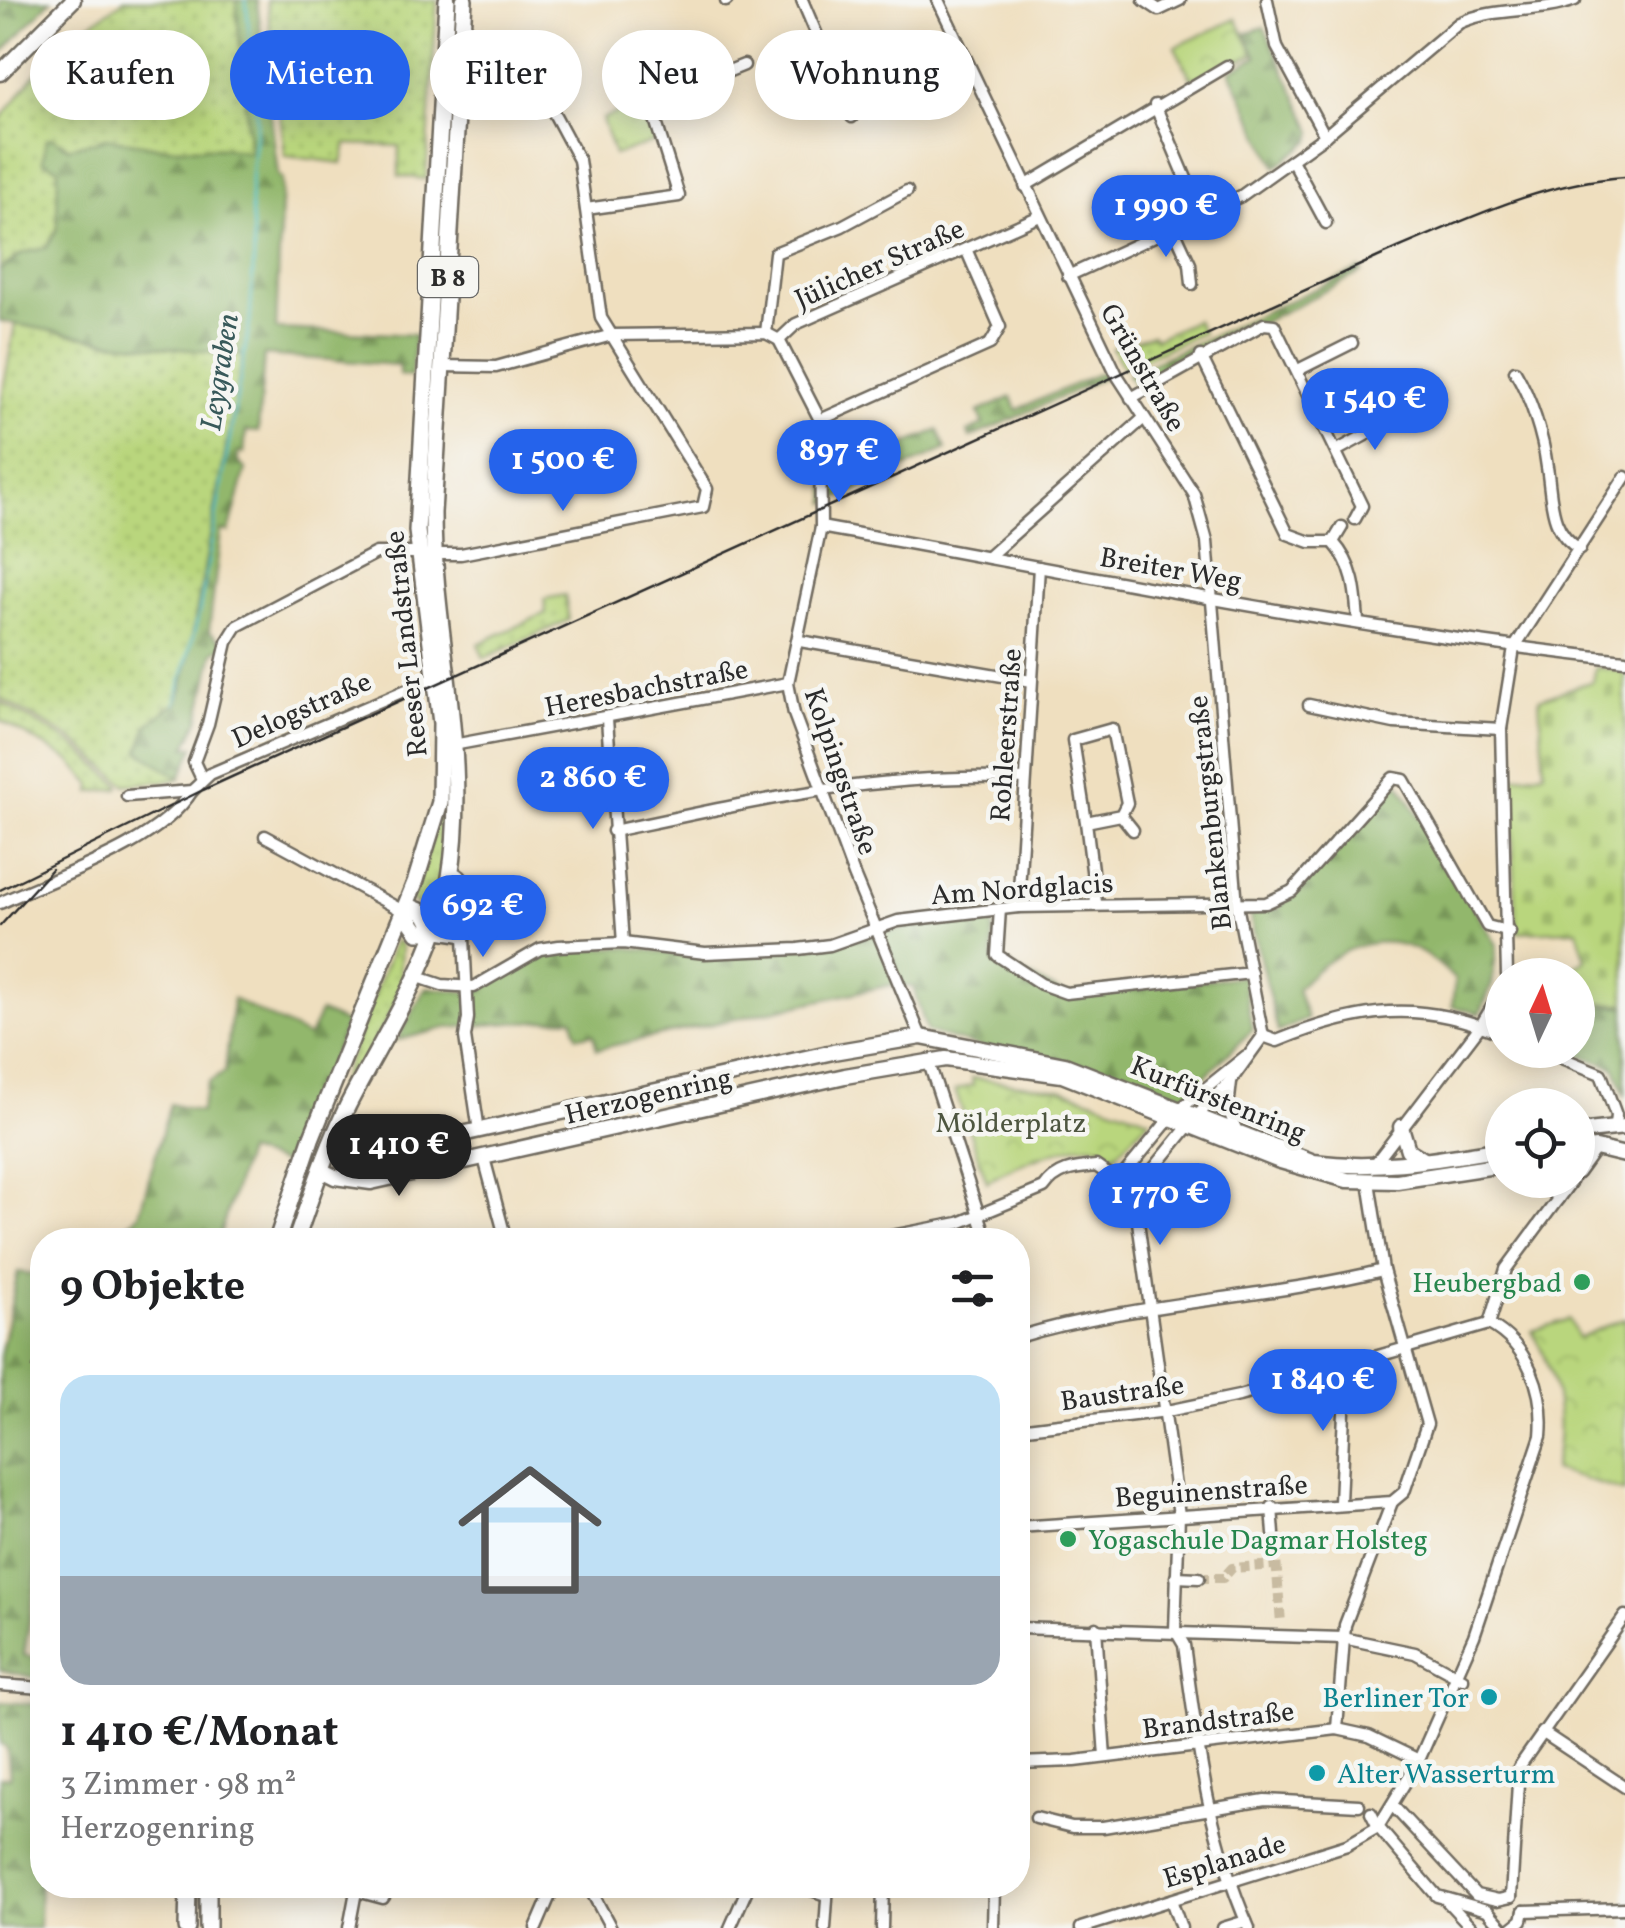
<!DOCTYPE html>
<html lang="de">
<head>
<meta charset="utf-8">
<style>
  body { margin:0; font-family:Vollkorn,serif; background:#f6f6f6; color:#202124; height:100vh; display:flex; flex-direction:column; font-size:38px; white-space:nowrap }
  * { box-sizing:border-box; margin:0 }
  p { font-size:32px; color:#757577 }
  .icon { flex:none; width:55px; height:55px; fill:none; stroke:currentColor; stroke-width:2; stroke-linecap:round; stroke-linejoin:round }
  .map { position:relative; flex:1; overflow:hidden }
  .sheet { position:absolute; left:30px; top:1228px; width:1000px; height:670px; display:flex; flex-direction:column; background:#fff; border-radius:40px; box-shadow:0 5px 25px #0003 }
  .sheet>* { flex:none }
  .hud { position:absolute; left:30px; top:30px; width:1000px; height:90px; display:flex; gap:20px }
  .needle { width:65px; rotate:4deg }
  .tools { position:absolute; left:1485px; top:958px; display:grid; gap:20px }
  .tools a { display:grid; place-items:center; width:110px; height:110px; border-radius:50%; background:#fff; box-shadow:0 5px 25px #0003; font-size:50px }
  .price { position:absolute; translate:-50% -85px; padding:0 22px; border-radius:35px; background:#2563eb; color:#fff; font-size:32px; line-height:65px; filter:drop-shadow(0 2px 5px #0008) }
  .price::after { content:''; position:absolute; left:50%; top:60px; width:30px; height:22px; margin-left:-15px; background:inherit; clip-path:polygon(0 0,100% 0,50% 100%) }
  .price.selected { background:#222; color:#fff }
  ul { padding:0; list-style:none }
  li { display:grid; align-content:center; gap:20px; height:530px; padding:0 30px }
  li span { display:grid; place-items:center; height:310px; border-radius:30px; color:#555 }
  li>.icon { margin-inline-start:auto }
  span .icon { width:180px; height:180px; fill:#fffc; stroke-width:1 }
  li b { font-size:42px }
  h2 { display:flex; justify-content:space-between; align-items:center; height:120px; padding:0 30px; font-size:42px }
  .pill { padding:0 35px; border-radius:45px; background:#fff; box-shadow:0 5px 25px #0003; font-size:35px; line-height:90px }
  .pill.selected { background:#2563eb; color:#fff }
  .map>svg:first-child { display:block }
</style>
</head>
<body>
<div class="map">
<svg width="1625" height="1928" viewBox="0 0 1625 1928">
  <defs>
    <pattern id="grass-dots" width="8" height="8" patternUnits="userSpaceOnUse" patternTransform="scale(2.5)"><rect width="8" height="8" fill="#b9d67d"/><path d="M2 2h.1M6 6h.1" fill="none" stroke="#9fb86c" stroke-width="1.8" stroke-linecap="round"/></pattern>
    <pattern id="forest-firs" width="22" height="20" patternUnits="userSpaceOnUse" patternTransform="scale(2.5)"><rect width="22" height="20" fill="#92b76c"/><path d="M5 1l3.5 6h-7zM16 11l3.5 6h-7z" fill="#779559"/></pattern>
    <pattern id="cemetery-stones" width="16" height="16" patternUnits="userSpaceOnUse" patternTransform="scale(2.5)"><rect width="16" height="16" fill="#b9d67d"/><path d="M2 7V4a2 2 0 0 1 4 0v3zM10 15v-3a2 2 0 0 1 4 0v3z" fill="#9fb86c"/></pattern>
    <pattern id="park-crowns" width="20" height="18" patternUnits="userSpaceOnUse" patternTransform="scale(2.5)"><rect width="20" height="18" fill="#b9d67d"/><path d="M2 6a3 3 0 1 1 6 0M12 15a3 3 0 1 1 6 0" fill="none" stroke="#9fb86c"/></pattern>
  </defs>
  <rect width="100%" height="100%" fill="#f6f6f2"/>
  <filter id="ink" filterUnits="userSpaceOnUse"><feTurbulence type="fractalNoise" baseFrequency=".01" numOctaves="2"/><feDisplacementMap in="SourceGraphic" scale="20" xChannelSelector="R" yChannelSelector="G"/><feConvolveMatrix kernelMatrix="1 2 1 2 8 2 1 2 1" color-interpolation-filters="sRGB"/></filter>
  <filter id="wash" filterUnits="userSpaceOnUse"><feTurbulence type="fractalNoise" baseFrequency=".0048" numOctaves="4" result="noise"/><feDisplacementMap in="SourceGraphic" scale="40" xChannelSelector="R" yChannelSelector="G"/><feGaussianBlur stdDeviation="2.25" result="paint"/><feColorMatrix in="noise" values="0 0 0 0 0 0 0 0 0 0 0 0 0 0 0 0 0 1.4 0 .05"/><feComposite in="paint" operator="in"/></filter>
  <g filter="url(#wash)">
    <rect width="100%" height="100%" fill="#efdfbf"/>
    <g fill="url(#grass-dots)" stroke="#728054" stroke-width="2.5">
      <path d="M124 0H236L250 153 224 148H163L107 138 68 148 62 142 57 229 46 248 23 253 0 270V120L50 55 47 45 52 40 61 45Z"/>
      <path d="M267 0H437L426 179 399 176V146L346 144 342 163 285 156Z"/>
      <path d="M1196 320 1202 333 1124 368 1112 348 1152 335 1155 339Z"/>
      <path d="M15 324 111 342 244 355 200 610 178 702 166 709 157 762 180 778 174 780 126 785 72 739 0 698V408Z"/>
      <path d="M565 595 569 620 484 658 478 644 546 613 544 599Z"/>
      <path d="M0 702 70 742 120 785 118 789 91 792 92 785 69 760 0 720Z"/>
      <path d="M445 794H449L447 857 436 915 411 901Z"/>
      <path d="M395 940 401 945 400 969 406 981 329 1134 322 1129Z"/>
    </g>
    <g fill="url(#forest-firs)" stroke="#5e714c" stroke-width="2.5">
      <path d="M0 0H51L0 55Z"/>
      <path d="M236 0H257L278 175 282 178 276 329 415 335 411 377 399 375V365L264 355 258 432 246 431 244 453 238 452V462L246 469 229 532 221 531 209 631 223 642 222 648 214 651 199 720 186 747H194L180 778 139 751 148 725 177 702 183 686 243 355 111 342 0 321V270L23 253 46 248 57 229 58 168 43 161 46 139 53 138 68 148 107 138 163 148H224L250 153Z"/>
      <path d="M1264 27 1313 132 1311 140 1276 167 1230 71 1257 57 1245 33Z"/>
      <path d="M1360 269 1362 272 1140 384 1134 385 1128 374Z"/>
      <path d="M1104 371 1107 376 970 438 968 432 984 424 978 412 1012 397 1017 410Z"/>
      <path d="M938 430 946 449 827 503 826 480Z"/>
      <path d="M1397 780 1497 945 1492 984 1480 1014 1452 1006 1455 980C1404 923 1346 935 1297 989L1307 1019 1278 1032 1248 908 1278 909Z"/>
      <path d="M993 916V957L1066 995 1243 976 1252 1030 1179 1102 927 1032 913 987 890 985 597 1049 593 1034 577 1036 573 1018 446 1028 397 1040 426 987 474 993 526 962 569 949 623 947 705 957Z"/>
      <path d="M233 999 309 1037 320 1012 346 1023 291 1166 246 1152 218 1240H111L139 1214 170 1104 200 1112 208 1083 225 1072Z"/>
      <path d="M1578 1006H1625V1097L1615 1068 1569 1050H1578Z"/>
      <path d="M18 1272 42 1276V1451L32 1504 41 1545 24 1655 42 1659V1679L0 1670V1357Z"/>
      <path d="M0 1702 42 1705 39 1928H0V1777H10L7 1748 0 1744Z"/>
    </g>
    <path fill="url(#cemetery-stones)" stroke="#728054" stroke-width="2.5" d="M1596 667 1625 672V1004L1578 1003V975H1572V968L1586 960 1577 930 1517 932 1510 778 1544 772 1539 699 1593 681Z"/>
    <g fill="url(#park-crowns)" stroke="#728054" stroke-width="2.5">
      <path d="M1236 19 1254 54 1192 80 1175 47Z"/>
      <path d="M647 102 661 140 614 155 602 119Z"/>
      <path d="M972 1078 1062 1089 1150 1119 1114 1156C1107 1151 1102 1145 1093 1145 1071 1143 1004 1168 987 1182L955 1090 973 1085Z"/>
      <path d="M1625 1318V1492L1553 1470C1566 1419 1556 1377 1532 1331L1569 1319 1578 1338Z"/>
    </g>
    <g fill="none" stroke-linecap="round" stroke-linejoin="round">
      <path stroke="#55c3c9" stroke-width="2.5" d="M175 704 199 613 250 321 254 253 250 190 257 120 246 0"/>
    </g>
  </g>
  <g filter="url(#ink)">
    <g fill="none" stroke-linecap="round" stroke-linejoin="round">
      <g stroke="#c8bba1" stroke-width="10" stroke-dasharray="10 5" stroke-linecap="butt">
        <path d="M1274 1534 1281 1623"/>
        <path d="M1199 1578H1223L1232 1568 1275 1565"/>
      </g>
      <g stroke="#706a5f" stroke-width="15">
        <g id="street">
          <path d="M802 0 852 117"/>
          <path d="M938 0 1117 375 1194 494 1207 541 1237 905 1263 1036 1232 1079 1197 1116"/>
          <path d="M1144 0 1159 10 1180 0"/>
          <path d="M1267 0 1277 47 1325 136"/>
          <path d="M726 1 727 0"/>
          <path d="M1155 105 1201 214"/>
          <path d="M1292 160 1326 223"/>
          <path d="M1025 186 1227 66"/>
          <path d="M586 209 679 196 650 103 744 65"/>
          <path d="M1173 227 1190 264 1192 284"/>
          <path d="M1068 276 1241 196 1325 136 1459 23C1496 6 1537 14 1575 0"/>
          <path d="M766 333 775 253 842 226 907 191"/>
          <path d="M779 340 820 420 821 527 788 683 794 714 854 875 921 1037"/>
          <path d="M1201 356 1288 534 1310 542H1333"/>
          <path d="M442 366 496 367 612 335 766 333 779 340 796 324 1040 216"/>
          <path d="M1298 370 1352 343"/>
          <path d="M1515 371C1531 398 1543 436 1547 467 1552 498 1549 532 1580 549"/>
          <path d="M1131 398 1264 324 1274 325 1362 506 1355 519"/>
          <path d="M820 420 990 344 1000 327 966 249"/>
          <path d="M1336 451 1395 419"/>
          <path d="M821 527C1088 575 1355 631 1625 660"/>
          <path d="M1342 527 1333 542C1354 565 1356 591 1358 622"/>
          <path d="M433 554H461L703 507 707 489 601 318 579 160 519 48"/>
          <path d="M988 557 1144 418"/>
          <path d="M800 641 1031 681"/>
          <path d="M1309 705 1394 723 1501 729"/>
          <path d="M607 719 623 943"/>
          <path d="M453 745 788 683"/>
          <path d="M202 779 194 762 208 724 227 642 237 626 376 553H417"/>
          <path d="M127 796 192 791 210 774 434 678"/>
          <path d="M1121 815 1133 830"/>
          <path d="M1086 822 1073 740 1112 729 1127 803 1121 815 1086 822 1096 902"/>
          <path d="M613 831C750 802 883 771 1024 779"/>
          <path d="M265 836 403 911"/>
          <path d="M457 874 461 877 468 1018 465 1037 479 1131"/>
          <path d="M0 903C58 876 158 845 192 791"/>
          <path d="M1018 907 1039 567"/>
          <path d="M1000 909 997 955 1041 984 1066 993 1251 973"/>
          <path d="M435 932 462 936"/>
          <path d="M1507 975 1501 729 1514 648 1625 477"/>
          <path d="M415 976 442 985 474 987 540 949 559 946 623 943 705 953 798 949 830 945 898 921 1018 907 1266 903 1292 891 1393 778 1404 780 1487 926 1510 932"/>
          <path d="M1263 1036 1277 1041C1358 1008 1419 999 1502 1034"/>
          <path d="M1542 1050 1601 1074 1616 1115 1615 1126"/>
          <path d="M928 1060 987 1240"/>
          <path d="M1231 1082 1228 1108 1237 1132"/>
          <path d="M1180 1109 1246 1056"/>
          <path d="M484 1158 506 1240"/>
          <path d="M1374 1165 1481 1025 1502 990"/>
          <path d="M1578 1173 1596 1148"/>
          <path d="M1120 1179 1171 1117"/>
          <path d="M1545 1180 1558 1199"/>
          <path d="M1134 1193 1179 1515 1175 1630 1184 1645C1198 1748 1207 1832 1249 1928"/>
          <path d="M1134 1193 1190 1124"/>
          <path d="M870 1240 959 1223 1044 1188C1057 1169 1075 1168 1096 1166L1134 1193"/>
          <path d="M1489 1324 1506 1269 1572 1180"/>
          <path d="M1018 1337C1137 1301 1262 1300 1383 1270"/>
          <path d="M39 1368 42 1369"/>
          <path d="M1018 1429 1167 1411 1239 1396 1489 1324"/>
          <path d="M1340 1502 1346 1368"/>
          <path d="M1272 1507 1274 1534"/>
          <path d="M1018 1527 1392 1502 1404 1492 1427 1424 1383 1270 1369 1182"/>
          <path d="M1176 1577 1199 1578"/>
          <path d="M1018 1628 1343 1638 1415 1653 1463 1679"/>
          <path d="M1096 1628 1105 1757"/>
          <path d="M0 1685 42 1688"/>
          <path d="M1337 1729 1345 1625 1392 1502"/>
          <path d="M1542 1732 1625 1787"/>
          <path d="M1018 1763 1075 1761 1337 1729 1369 1736 1419 1760"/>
          <path d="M1393 1806 1476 1895 1498 1900 1511 1897"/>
          <path d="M1371 1813 1378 1827 1437 1896 1487 1910 1503 1928"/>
          <path d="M1036 1818 1072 1827H1103L1265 1800 1359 1805"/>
          <path d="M588 1885 611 1928"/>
          <path d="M796 1885 826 1895"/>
          <path d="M357 1891 383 1898 392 1885"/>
          <path d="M1511 1897 1519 1767 1625 1616"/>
          <path d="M1445 1899 1472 1928"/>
          <path d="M1171 1900 1181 1928"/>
          <path d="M1524 1911 1625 1908"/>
          <path d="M349 1928 357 1886"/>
          <path d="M536 1928 551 1893 560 1885"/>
          <path d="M730 1928 749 1885"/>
          <path d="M825 1928 828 1885"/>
          <path d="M882 1928 883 1885"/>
          <path d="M993 1928 994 1885"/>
          <path d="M1081 1928 1347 1845 1378 1827 1419 1760 1474 1636 1541 1436C1545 1391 1528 1345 1489 1324"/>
          <path d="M1223 1928 1246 1921"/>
          <path d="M1512 1928 1522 1920 1524 1911"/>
        </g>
      </g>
      <g stroke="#706a5f" stroke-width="19">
        <g id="secondary">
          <path d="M0 73 73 0"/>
          <path d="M1401 1127 1408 1150 1424 1160"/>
          <path d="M1578 1132 1625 1127"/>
          <path d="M330 1145 376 1153 833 1052 921 1037 1065 1065 1314 1162C1377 1171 1440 1159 1502 1149"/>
          <path d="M1578 1150 1596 1148 1625 1155"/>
          <path d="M321 1170 335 1177 371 1182 845 1076 946 1059 1062 1075 1277 1160 1347 1180 1397 1181 1502 1165"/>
        </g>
      </g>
      <g stroke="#706a5f" stroke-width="20">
        <g id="primary">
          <path d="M413 908 425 913 435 932H418L403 911Z"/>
          <path d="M341 1121 346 1141 362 1153"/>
          <path d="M277 1240 311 1139 416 880 440 802 441 723 417 531 447 0"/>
          <path d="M296 1240C312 1194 327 1148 348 1105 385 1033 436 958 450 877 470 755 433 634 433 513L464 0"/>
          <path d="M187 1928 188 1885"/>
          <path d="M208 1928V1885"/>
        </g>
      </g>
      <use href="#street" stroke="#fff" stroke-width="10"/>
      <use href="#secondary" stroke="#fff" stroke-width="14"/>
      <use href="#primary" stroke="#fff" stroke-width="15"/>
      <g stroke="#2b2b2b" stroke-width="2.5">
        <path d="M0 890 203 790 1398 248C1472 217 1544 182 1625 177"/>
        <path d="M0 926 52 869"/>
      </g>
    </g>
  </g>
  <g fill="#2e9e5b" stroke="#f6f6f2" stroke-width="4">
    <circle cx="1582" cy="1282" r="10"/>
    <circle cx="1068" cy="1539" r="10"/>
  </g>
  <g fill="#0f9aa8" stroke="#f6f6f2" stroke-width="4">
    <circle cx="1489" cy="1697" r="10"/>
    <circle cx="1317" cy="1773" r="10"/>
  </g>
  <g text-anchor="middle" stroke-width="9" stroke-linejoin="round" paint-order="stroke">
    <rect fill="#f6f6f2" stroke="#686867" stroke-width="2.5" x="418" y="257" width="60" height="40" rx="8"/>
    <g font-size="25" font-weight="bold" fill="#2b2b2b">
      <text x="448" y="286">B 8</text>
    </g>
    <g font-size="28" fill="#2b2b2b" stroke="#f6f6f2">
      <text transform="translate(879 263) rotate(-24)" y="10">Jülicher Straße</text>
      <text transform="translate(1144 367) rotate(60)" y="10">Grünstraße</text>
      <text transform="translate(1171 568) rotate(10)" y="10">Breiter Weg</text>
      <text transform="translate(405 644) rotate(-96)" y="10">Reeser Landstraße</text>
      <text transform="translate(646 687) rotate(-11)" y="10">Heresbachstraße</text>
      <text transform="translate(301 709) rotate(-24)" y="10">Delogstraße</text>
      <text transform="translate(1005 735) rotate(-86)" y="10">Rohleerstraße</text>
      <text transform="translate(842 771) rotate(71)" y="10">Kolpingstraße</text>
      <text transform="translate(1209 813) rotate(-96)" y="10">Blankenburgstraße</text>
      <text transform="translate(1022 888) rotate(-4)" y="10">Am Nordglacis</text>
      <text transform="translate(648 1095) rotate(-13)" y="10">Herzogenring</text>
      <text transform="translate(1219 1098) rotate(22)" y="10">Kurfürstenring</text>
      <text transform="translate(1122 1392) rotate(-8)" y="10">Baustraße</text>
      <text transform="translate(1211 1490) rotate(-4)" y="10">Beguinenstraße</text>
      <text transform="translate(1218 1719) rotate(-7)" y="10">Brandstraße</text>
      <text transform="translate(1224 1860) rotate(-17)" y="10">Esplanade</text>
    </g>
    <g font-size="28" fill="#4e5640" stroke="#f6f6f2">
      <text x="1011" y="1132">Mölderplatz</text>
    </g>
    <g font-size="28" fill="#27864d" stroke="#f6f6f2" text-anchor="end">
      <text x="1562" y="1292">Heubergbad</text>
      <text x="1088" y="1549" text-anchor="start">Yogaschule Dagmar Holsteg</text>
    </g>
    <g font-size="28" fill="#0d838f" stroke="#f6f6f2" text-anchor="end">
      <text x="1469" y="1707">Berliner Tor</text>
      <text x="1337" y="1783" text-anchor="start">Alter Wasserturm</text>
    </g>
    <g font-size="30" font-style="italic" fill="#38595a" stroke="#f6f6f2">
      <text transform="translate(219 372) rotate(-81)" y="10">Leygraben</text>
    </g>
  </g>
</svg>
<div class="tools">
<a><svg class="needle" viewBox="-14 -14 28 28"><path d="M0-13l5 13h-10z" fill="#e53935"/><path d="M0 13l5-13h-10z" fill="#757577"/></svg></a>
<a><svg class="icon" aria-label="locate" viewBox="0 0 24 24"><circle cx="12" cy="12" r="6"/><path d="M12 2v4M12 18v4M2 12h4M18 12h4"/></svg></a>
</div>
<b class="price" style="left:1166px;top:260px">1 990 €</b>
<b class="price" style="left:1375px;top:453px">1 540 €</b>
<b class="price" style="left:839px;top:505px">897 €</b>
<b class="price" style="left:563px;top:514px">1 500 €</b>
<b class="price" style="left:593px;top:832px">2 860 €</b>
<b class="price" style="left:483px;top:960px">692 €</b>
<b class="price selected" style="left:399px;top:1199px">1 410 €</b>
<b class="price" style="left:1160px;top:1248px">1 770 €</b>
<b class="price" style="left:1323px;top:1434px">1 840 €</b>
<div class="hud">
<a class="pill">Kaufen</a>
<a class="pill selected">Mieten</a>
<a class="pill">Filter</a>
<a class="pill">Neu</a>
<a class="pill">Wohnung</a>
</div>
<section class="sheet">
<h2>9 Objekte<svg class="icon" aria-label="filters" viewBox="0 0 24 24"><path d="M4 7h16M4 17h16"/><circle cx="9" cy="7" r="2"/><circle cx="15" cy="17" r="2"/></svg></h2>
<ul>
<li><span style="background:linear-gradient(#bfe0f5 65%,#9aa5b1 0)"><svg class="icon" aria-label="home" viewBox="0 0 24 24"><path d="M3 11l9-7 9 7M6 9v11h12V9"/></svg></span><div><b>1 410 €/Monat</b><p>3 Zimmer · 98 m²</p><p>Herzogenring</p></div></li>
</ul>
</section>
</div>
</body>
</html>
